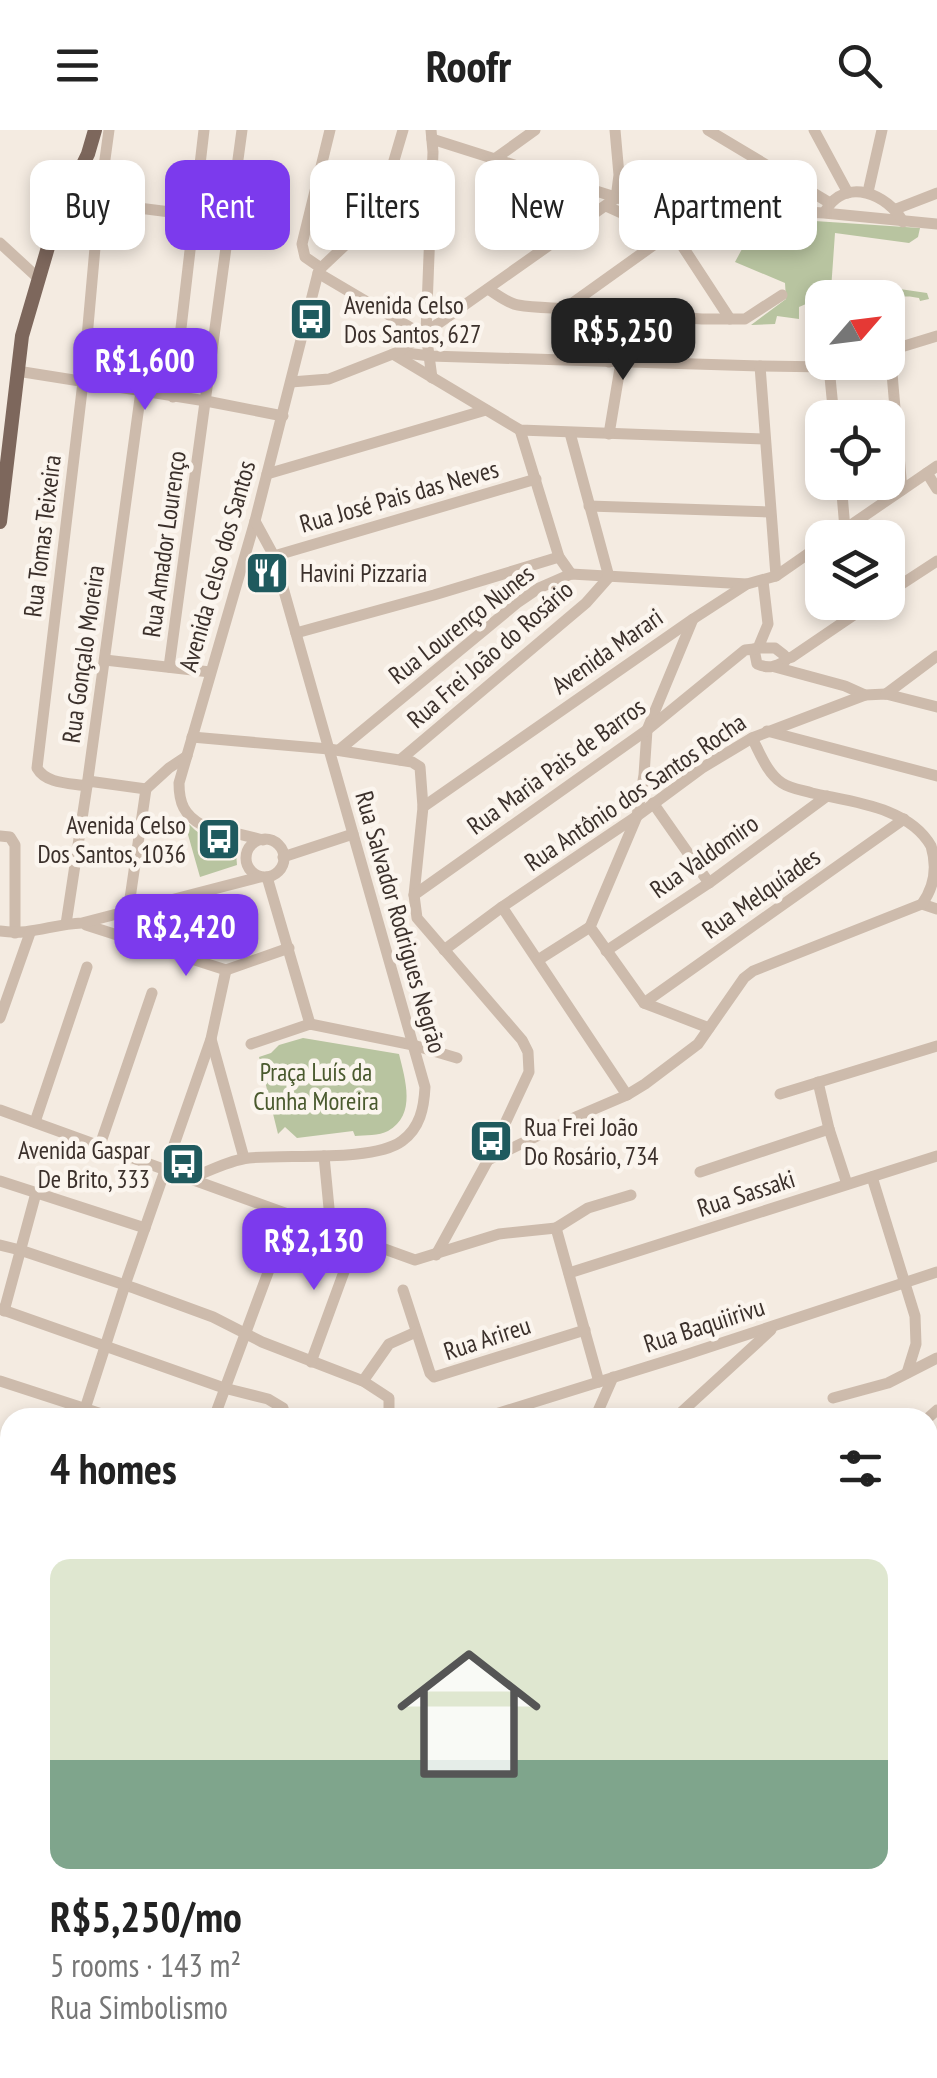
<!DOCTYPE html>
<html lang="en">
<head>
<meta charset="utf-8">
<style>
  body { margin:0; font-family:"PT Sans Narrow",sans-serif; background:#f6f6f6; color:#222; height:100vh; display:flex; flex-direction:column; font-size:38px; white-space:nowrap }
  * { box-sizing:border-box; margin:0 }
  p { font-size:32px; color:#767676 }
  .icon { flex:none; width:55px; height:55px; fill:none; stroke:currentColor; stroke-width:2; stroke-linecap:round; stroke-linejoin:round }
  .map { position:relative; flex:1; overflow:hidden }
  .drawer { position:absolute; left:0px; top:1278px; width:938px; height:672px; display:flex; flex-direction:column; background:#fff; border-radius:30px 30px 0 0; box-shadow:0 5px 15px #0003 }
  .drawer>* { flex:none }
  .hud { position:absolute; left:30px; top:30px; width:878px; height:90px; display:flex; gap:20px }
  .needle { width:65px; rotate:62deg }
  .tools { position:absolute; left:805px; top:150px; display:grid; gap:20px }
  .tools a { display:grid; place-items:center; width:100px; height:100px; border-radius:20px; background:#fff; box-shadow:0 5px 15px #0003; font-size:50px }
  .price { position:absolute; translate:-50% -85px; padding:0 22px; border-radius:20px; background:#7c3aed; color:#fff; font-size:32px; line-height:65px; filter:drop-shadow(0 2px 5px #0008) }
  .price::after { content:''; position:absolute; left:50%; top:60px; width:30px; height:22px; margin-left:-15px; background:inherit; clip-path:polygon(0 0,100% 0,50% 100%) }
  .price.selected { background:#222; color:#fff }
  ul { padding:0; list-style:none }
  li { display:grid; align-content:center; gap:20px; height:530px; padding:0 50px }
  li+li { border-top:2px solid #e0e0e0 }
  li span { display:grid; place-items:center; height:310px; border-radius:20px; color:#555 }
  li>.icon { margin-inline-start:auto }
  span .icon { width:180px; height:180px; fill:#fffc; stroke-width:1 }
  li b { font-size:42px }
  h2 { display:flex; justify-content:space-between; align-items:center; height:120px; padding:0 50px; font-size:42px }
  .chip { padding:0 35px; border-radius:20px; background:#fff; box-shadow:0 5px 15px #0003; font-size:35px; line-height:90px }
  .chip.selected { background:#7c3aed; color:#fff }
  header { display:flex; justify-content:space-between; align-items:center; height:130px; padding:0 50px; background:#fff; font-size:45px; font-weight:700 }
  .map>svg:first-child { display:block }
</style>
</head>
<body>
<header><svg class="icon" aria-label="menu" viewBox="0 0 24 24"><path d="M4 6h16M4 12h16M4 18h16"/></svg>Roofr<svg class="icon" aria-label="search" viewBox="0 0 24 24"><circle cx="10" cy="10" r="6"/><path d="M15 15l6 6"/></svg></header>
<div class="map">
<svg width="937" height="1948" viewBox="0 0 937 1948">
  <rect width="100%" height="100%" fill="#f4ebe1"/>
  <g fill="#b8c4a0">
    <path d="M635 79 920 98 918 107 909 113 835 103 831 160 849 164 886 157 927 163 929 169 920 171 919 168C906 165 899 166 888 173V168H822V191L813 171 799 177V189L777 186 775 194 751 195 786 169 785 153 735 132 742 119 706 107 692 119 679 104 635 83Z"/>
    <path d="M183 687C201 709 209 710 235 711L237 735 200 747Z"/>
    <path d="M303 908 399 924C405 949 417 985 388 1001 379 1006 365 1005 355 1006L353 1001 297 1008 285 997 278 1004 259 927 271 923 279 915Z"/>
    <path d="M10 1438V1546L0 1549V1444L7 1442Z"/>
  </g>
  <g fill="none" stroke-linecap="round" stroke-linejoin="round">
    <g stroke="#7fb0b2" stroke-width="2.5">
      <path d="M0 1551 10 1558"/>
      <path d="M0 1615 10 1608"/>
    </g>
    <g stroke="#cdbbac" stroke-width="11">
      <path d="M431 0 433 22 426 203 432 248"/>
      <path d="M615 0 619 45 616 68"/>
      <path d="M708 0 830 73"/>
      <path d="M814 0 848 63"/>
      <path d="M432 9 634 73 824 83 937 94"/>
      <path d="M496 28 535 0"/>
      <path d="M868 62 882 0"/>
      <path d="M99 73 194 85"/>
      <path d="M606 76 672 106 681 114 730 189"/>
      <path d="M380 78 403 0"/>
      <path d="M896 79 937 63"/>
      <path d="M826 80C846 47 888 64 903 92"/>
      <path d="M0 113 38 148"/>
      <path d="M321 138 305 127 302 114 330 0"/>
      <path d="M318 143 423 205"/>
      <path d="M488 159C498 165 507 173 518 175 540 179 564 177 586 181L609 232"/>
      <path d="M567 177 669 104"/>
      <path d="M586 181 702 189H745L782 165"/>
      <path d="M890 220 902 360"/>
      <path d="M888 221 937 206"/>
      <path d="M398 222 430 226 760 236 829 237 846 232"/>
      <path d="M393 224 520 300 765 309"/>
      <path d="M760 236 776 446"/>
      <path d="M829 237 834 288"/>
      <path d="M17 241 206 271 283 286"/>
      <path d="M291 252 329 249 398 222 616 68"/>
      <path d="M173 267 204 0"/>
      <path d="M520 300 559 427 571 444"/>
      <path d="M609 304 621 232"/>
      <path d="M927 343 937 359"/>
      <path d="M267 344 486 280"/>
      <path d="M841 352 845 399"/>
      <path d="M589 376 770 382"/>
      <path d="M832 408 937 336"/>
      <path d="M274 426 536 349"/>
      <path d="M888 463 937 431"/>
      <path d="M693 489 647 600 644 645 637 686 590 797 644 873 709 898"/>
      <path d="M296 503 434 465 559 427"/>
      <path d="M758 518H775L784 525 785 531C775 537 769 539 757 534L754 519 758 518 768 494 763 451"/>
      <path d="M786 529 792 527 873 472"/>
      <path d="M105 530 210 542"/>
      <path d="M169 537 242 0"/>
      <path d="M775 537 845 556 865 565 886 564 937 577"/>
      <path d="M886 564 937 526"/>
      <path d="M767 601 937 646"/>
      <path d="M192 607 329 619 412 632 420 637 423 677 414 765 417 788 522 910 528 922 529 942 488 1030 436 1125"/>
      <path d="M339 620 517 473 539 458 571 444 747 454"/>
      <path d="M400 630 586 473 609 447 570 303"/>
      <path d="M88 651 146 659 169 638 187 626"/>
      <path d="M87 656C70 653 46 654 37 638L83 252 99 73 109 0"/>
      <path d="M653 673 709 753"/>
      <path d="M423 677 693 489 747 454 776 446 822 414"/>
      <path d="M0 706 10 707 15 715V803"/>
      <circle cx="265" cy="728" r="19"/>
      <path d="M263 710 202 695C184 685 179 673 179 653L255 391 318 143 321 138 431 34"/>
      <path d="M283 727 353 704"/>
      <path d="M267 747 310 894"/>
      <path d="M414 765 647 600 745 520 754 519"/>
      <path d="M922 774 937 779"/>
      <path d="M502 777 627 965"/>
      <path d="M128 782 146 659"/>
      <path d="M66 794 87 656 141 261"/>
      <path d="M86 795 226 840 289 818"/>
      <path d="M0 801C31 806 52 794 82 793L260 747"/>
      <path d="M444 820 502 777 637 686 702 638 752 608 865 565"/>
      <path d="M606 821 709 753 827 666"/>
      <path d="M538 830 590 797"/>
      <path d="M644 873 904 689"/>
      <path d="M0 888 30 803"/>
      <path d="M211 909 244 1028"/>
      <path d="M251 914 310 894 413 915 457 928"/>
      <path d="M818 952 829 999 847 1054"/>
      <path d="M780 964 937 916"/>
      <path d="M0 980 415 1130 499 1104 556 1098 599 1252"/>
      <path d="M35 992 87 837"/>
      <path d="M100 1015 152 863"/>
      <path d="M324 1026 331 1099"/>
      <path d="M488 1030 578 986 627 965 645 954 698 914 744 848 753 841 922 774C935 756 937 736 931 716 909 677 852 672 812 663 802 660 791 659 782 653 767 643 760 623 752 608"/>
      <path d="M700 1042 829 999"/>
      <path d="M872 1047 915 1186 916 1214 907 1243"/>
      <path d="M191 1048C209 1041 230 1030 249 1028 286 1024 374 1032 402 1011 420 998 424 978 425 957L274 426 255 391"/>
      <path d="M0 1051 145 1098"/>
      <path d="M556 1098 588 1078 631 1065"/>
      <path d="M0 1115 20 1120 134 1158 213 1187 262 1212 363 1251 389 1268V1288"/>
      <path d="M569 1143 937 1026"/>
      <path d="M403 1160 430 1243 434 1247 585 1200"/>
      <path d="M0 1179 224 1258 268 1269 283 1278 286 1288"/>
      <path d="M4 1181 36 1063"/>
      <path d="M311 1232 356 1109"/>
      <path d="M0 1251 114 1288"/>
      <path d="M363 1251 389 1214 416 1202"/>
      <path d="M833 1268 888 1253 937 1228"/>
      <path d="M82 1288 125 1155 211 909 226 840"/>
      <path d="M214 1288 289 1086"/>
      <path d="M483 1288 682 1226 937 1142"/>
      <path d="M595 1288 613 1247"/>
      <path d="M675 1288 771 1200"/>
      <path d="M928 1288 937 1280"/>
      <path d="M0 1317 10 1320"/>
      <path d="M0 1385 10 1388"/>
      <path d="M928 1392H937"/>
      <path d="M928 1458 937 1449"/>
      <path d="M928 1561 937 1554"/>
      <path d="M0 1631 10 1636"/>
      <path d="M928 1700H937"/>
      <path d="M928 1767H937"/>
      <path d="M928 1838 937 1837"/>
      <path d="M928 1856 937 1860"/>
      <path d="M0 1859 10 1861"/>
      <path d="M0 1932 10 1878"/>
      <path d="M104 1940 141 1948"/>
      <path d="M550 1940 553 1948"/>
      <path d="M661 1940 666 1948"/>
      <path d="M726 1940 727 1948"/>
      <path d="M794 1940V1948"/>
      <path d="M859 1940 860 1948"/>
      <path d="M924 1940V1948"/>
      <path d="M344 1948 350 1940"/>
      <path d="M531 1948 537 1940"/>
    </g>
    <path stroke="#7d675c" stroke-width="14" d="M0 392 22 206 56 90 88 24 95 0"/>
  </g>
  <defs>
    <g id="bus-square" transform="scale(2.25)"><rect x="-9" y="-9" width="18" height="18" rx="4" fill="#1f5a5e" stroke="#fbf5ee"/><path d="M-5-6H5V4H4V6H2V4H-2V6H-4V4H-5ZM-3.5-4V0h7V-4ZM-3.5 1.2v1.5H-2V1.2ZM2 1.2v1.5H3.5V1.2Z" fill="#fff"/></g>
    <g id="restaurant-square" transform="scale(2.25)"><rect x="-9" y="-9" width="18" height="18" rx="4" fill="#1f5a5e" stroke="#fbf5ee"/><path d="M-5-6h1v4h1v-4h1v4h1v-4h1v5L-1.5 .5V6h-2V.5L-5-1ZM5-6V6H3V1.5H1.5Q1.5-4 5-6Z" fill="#fff"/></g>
  </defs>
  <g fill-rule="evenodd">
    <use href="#bus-square" x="311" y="189"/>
    <use href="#restaurant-square" x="267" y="443"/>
    <use href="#bus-square" x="219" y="709"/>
    <use href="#bus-square" x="491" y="1011"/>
    <use href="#bus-square" x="183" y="1034"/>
  </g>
  <g text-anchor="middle" stroke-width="9" stroke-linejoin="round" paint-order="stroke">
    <g font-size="25" fill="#3b302b" stroke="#fbf5ee" text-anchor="start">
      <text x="344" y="184">Avenida Celso<tspan x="344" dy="29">Dos Santos, 627</tspan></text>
      <text x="300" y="452">Havini Pizzaria</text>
      <text x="186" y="704" text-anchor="end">Avenida Celso<tspan x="186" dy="29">Dos Santos, 1036</tspan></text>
      <text x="524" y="1006">Rua Frei João<tspan x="524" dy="29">Do Rosário, 734</tspan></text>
      <text x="150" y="1029" text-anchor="end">Avenida Gaspar<tspan x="150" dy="29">De Brito, 333</tspan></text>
    </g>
    <g font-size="25" fill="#3b302b" stroke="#fbf5ee">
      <text transform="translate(399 366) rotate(-16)" y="9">Rua José Pais das Neves</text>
      <text transform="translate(42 406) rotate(-83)" y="9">Rua Tomas Teixeira</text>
      <text transform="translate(164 414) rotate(-82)" y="9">Rua Amador Lourenço</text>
      <text transform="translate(217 436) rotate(-74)" y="9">Avenida Celso dos Santos</text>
      <text transform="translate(461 494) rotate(-38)" y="9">Rua Lourenço Nunes</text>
      <text transform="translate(607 521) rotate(-35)" y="9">Avenida Marari</text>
      <text transform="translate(83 524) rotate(-82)" y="9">Rua Gonçalo Moreira</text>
      <text transform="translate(490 524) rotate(-41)" y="9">Rua Frei João do Rosário</text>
      <text transform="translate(556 636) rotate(-36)" y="9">Rua Maria Pais de Barros</text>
      <text transform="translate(635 662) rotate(-34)" y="9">Rua Antônio dos Santos Rocha</text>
      <text transform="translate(704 726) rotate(-35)" y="9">Rua Valdomiro</text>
      <text transform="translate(761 763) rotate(-35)" y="9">Rua Melquíades</text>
      <text transform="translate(401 792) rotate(74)" y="9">Rua Salvador Rodrigues Negrão</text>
      <text transform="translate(746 1063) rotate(-18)" y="9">Rua Sassaki</text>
      <text transform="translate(704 1195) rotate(-18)" y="9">Rua Baquiirivu</text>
      <text transform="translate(487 1208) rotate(-18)" y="9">Rua Arireu</text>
    </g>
    <g font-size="25" fill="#4a5a2e" stroke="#fbf5ee">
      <text x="316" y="951">Praça Luís da<tspan x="316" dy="29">Cunha Moreira</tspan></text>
    </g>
  </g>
</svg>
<div class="tools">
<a><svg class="needle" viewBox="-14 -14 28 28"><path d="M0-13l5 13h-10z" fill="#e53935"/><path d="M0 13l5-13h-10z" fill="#767676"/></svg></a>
<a><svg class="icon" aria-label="locate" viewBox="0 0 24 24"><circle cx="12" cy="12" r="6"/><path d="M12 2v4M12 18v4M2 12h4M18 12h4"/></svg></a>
<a><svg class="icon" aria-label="layers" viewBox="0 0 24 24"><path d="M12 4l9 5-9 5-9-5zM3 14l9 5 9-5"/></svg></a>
</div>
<b class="price selected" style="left:623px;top:253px">R$5,250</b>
<b class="price" style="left:145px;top:283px">R$1,600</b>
<b class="price" style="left:186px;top:849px">R$2,420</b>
<b class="price" style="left:314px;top:1163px">R$2,130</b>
<div class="hud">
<a class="chip">Buy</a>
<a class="chip selected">Rent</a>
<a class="chip">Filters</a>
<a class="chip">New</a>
<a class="chip">Apartment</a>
</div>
<section class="drawer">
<h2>4 homes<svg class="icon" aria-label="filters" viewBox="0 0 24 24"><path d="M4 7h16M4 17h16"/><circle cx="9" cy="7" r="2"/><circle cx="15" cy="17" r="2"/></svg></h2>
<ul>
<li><span style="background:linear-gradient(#dfe7d0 65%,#7fa58c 0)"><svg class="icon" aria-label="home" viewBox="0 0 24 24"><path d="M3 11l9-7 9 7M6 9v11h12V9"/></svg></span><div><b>R$5,250/mo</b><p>5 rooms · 143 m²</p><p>Rua Simbolismo</p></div></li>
</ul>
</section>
</div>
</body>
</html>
